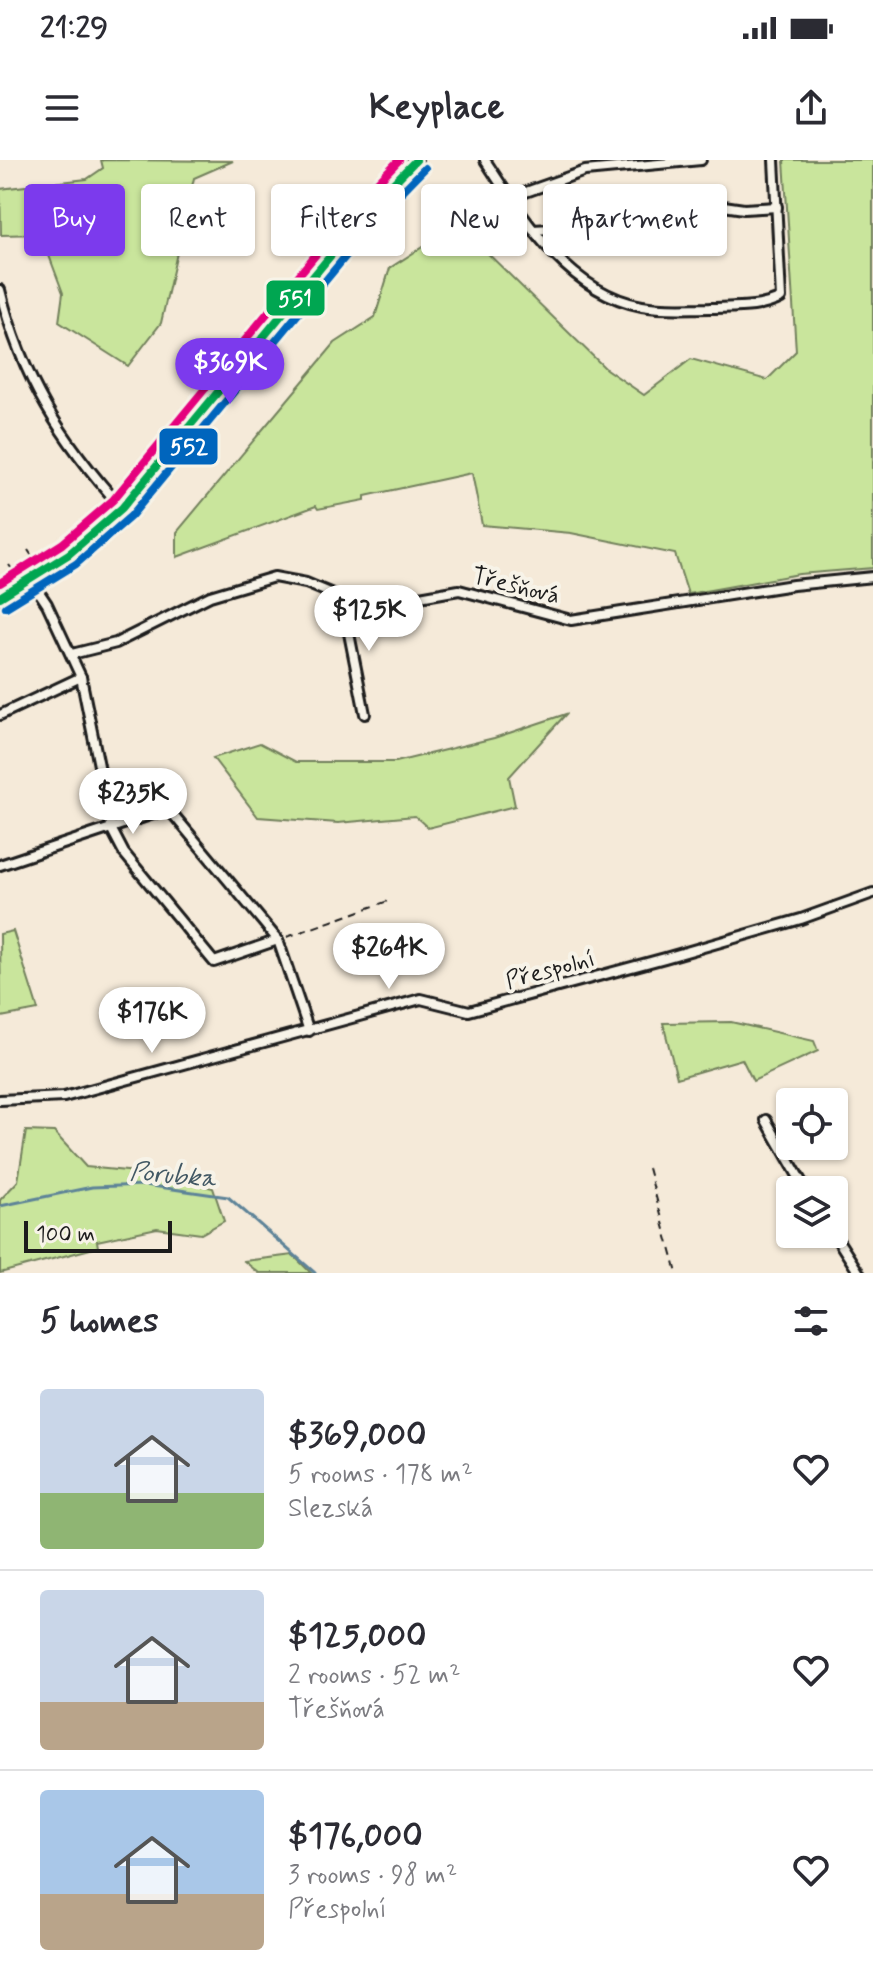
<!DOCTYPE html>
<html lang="en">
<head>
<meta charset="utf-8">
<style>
  body { margin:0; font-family:Mynerve,sans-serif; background:#f7f7f7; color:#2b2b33; height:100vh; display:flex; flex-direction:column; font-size:30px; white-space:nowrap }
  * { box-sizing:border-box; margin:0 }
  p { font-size:26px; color:#7c7c81 }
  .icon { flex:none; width:44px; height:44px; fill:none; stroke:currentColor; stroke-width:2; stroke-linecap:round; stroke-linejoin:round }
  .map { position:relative; height:1113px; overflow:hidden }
  .sheet { display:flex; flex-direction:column; background:#fff; flex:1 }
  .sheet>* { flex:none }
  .top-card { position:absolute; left:24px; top:24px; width:826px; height:72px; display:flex; gap:16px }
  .fabs { position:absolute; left:776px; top:928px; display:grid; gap:16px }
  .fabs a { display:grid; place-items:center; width:72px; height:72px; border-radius:8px; background:#fff; box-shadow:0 2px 6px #0004; font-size:40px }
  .scale { position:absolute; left:24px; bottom:20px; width:148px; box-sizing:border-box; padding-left:8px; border:4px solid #1c1c1c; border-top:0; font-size:22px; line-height:28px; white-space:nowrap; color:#1c1c1c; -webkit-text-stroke:6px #f7f3e8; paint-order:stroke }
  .price { position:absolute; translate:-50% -68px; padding:0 18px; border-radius:28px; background:#fff; color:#222; font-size:26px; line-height:52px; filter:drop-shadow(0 2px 4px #0008) }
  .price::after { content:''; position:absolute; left:50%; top:48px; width:24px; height:18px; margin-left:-12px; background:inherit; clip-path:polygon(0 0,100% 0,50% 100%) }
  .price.on { background:#7c3aed; color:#fff }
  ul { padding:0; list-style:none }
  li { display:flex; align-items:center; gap:24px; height:200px; padding:0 40px }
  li+li { border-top:2px solid #e1e1e2 }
  li span { display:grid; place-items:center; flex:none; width:224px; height:160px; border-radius:8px; color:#555 }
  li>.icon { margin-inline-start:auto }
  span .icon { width:96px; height:96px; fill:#fffc; stroke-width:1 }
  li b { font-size:34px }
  h2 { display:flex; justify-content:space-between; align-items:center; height:96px; padding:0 40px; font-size:34px }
  .tag { padding:0 28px; border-radius:8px; background:#fff; box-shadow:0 2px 6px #0004; font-size:28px; line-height:72px }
  .tag.on { background:#7c3aed; color:#fff }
  .status { display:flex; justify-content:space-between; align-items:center; height:56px; padding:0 40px; background:#fff; direction:ltr }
  .status svg { height:22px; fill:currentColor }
  header { display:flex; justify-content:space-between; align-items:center; height:104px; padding:0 40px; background:#fff; font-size:36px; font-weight:700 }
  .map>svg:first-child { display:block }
</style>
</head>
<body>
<div class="status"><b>21:29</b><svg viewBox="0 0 49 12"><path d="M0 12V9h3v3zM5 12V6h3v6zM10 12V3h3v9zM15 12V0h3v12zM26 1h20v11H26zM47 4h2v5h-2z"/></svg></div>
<header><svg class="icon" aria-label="menu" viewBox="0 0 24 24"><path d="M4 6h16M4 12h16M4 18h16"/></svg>Keyplace<svg class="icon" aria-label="share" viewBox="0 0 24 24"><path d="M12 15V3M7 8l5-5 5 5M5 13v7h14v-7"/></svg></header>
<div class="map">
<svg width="873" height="1113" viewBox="0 0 873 1113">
  <rect width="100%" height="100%" fill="#f5ead9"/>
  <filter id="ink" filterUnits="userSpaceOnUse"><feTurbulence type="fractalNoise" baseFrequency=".0125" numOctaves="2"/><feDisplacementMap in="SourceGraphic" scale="16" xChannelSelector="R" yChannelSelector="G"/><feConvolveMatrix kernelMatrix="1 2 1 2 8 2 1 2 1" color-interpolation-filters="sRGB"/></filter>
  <g filter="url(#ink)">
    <g fill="#c9e59c" stroke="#72805c" stroke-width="2">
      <path d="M101 0 233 1 194 18 161 163 128 206 59 162 63 133 41 74 1 75 0 29 87 19 103 8Z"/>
      <path d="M784 0H873V408L799 414 688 434 675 394 571 373 482 365 472 313 365 336V340L318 349 316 346 177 397V372L335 183 375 157 390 108 427 84 473 79 606 209 644 235 691 199 767 220 796 191Z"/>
      <path d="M154 288 160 294 124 329 119 325Z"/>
      <path d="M566 554 509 617 515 646 428 668 415 656 338 663 258 657 213 598 260 583 296 602H396L494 578Z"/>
      <path d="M13 771 38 850 1 857 0 774Z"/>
      <path d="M731 862 814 881 818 891 753 921 742 899 677 918 663 863Z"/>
      <path d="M26 971 54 972 86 1007 147 1013 213 1028 224 1061 201 1074 157 1068 97 1081 98 1087 0 1113V1040L18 1021Z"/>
      <path d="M293 1095 311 1113H259L244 1101Z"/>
    </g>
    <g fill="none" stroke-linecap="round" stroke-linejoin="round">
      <path stroke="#5d8398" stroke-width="3" d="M0 1046 92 1027 145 1025 228 1037 315 1113"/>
      <g stroke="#1c1c1c" stroke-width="14">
        <g id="minor">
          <path d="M485 0C523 58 567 132 642 146 663 150 688 148 709 148 733 147 761 149 781 138L774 0"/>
          <path d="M509 38 585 11 701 0"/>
          <path d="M533 70 568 68 661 48 710 44 744 49 777 47"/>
          <path d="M0 130C22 219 61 280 122 348"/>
          <path d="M31 420 47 444 81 517 112 670 124 693 214 802 278 780"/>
          <path d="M342 438 365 554"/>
          <path d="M72 494 116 483 210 436 274 417 306 423 342 438 380 444 459 430 571 460 793 425 873 417"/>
          <path d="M0 555 81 517"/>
          <path d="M0 705 162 651 172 653 278 780 309 871"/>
          <path d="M0 940 64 937 421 839 469 851 665 798 801 759 873 733"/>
          <path d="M766 960 806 1030"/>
          <path d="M834 1074 859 1113"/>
        </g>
      </g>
      <g stroke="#1c1c1c" stroke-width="16">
        <path id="tertiary" d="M0 437 69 394 122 348 374 43 416 0"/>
      </g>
      <g stroke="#1c1c1c" stroke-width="2" stroke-dasharray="8 6" stroke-linecap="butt">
        <path d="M28 390 34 399"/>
        <path d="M9 405 14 412"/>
        <path d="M287 777 388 741"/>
        <path d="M648 1008 677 1113"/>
      </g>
      <use href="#minor" stroke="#f7f3e8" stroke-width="8"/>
      <use href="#tertiary" stroke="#f7f3e8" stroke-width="10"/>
      <g stroke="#f7f3e8" stroke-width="14">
        <path id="bus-1" d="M0 437 69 394 122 348 374 43 416 0"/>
      </g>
      <g stroke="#f7f3e8" stroke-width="14">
        <path id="bus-2" d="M6 447 76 404 131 356 383 51 425 8"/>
      </g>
      <g stroke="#f7f3e8" stroke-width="14">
        <path id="bus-3" d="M0 423 62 384 113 340 365 35 399 0"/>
      </g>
      <use href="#bus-1" stroke="#00a651" stroke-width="8"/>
      <use href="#bus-2" stroke="#0065bd" stroke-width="8"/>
      <use href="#bus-3" stroke="#e5007d" stroke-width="8"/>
    </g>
  </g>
  <g text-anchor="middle" stroke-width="8" stroke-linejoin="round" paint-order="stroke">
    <g font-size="24" fill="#1c1c1c" stroke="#f7f3e8">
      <text transform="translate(516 425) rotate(14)" y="8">Třešňová</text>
      <text transform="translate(550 809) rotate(-15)" y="8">Přespolní</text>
    </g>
    <g font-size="26" font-style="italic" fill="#425864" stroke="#f7f3e8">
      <text transform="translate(173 1014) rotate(5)" y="9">Porubka</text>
    </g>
  </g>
  <g stroke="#f7f3e8" stroke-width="3">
    <rect x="265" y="119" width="61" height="38" rx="8" fill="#00a651"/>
    <rect x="158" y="267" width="61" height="39" rx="8" fill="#0065bd"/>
  </g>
  <g font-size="22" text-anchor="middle" font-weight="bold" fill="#fff">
    <text x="295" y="146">551</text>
    <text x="189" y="294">552</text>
  </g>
</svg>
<div class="fabs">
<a><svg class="icon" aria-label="locate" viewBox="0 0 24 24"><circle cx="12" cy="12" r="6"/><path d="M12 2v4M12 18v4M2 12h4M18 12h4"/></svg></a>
<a><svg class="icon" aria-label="layers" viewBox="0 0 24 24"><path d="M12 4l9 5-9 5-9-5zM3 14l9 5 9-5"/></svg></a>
</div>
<div class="scale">100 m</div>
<b class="price on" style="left:230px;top:246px">$369K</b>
<b class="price" style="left:369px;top:493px">$125K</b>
<b class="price" style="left:133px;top:676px">$235K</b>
<b class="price" style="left:389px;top:831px">$264K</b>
<b class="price" style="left:152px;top:895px">$176K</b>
<div class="top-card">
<a class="tag on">Buy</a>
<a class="tag">Rent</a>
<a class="tag">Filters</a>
<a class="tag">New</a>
<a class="tag">Apartment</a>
</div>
</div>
<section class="sheet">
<h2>5 homes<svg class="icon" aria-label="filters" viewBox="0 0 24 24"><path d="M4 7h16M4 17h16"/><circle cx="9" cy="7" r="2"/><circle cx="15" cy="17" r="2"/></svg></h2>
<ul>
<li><span style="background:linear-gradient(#c9d6e8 65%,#8fb573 0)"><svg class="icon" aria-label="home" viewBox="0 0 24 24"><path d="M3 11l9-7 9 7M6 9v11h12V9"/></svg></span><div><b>$369,000</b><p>5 rooms · 178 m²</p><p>Slezská</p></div><svg class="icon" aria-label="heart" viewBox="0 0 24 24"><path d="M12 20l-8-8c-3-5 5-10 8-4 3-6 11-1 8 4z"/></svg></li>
<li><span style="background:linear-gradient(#c9d6e8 70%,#b9a48a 0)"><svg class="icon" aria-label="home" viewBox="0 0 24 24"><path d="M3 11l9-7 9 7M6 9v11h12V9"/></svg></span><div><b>$125,000</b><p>2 rooms · 52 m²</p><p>Třešňová</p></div><svg class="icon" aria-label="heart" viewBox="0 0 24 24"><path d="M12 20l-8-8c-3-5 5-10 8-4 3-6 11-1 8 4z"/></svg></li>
<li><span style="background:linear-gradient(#a9c7e8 65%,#b9a48a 0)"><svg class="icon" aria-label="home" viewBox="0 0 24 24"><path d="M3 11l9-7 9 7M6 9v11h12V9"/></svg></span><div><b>$176,000</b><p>3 rooms · 98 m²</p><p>Přespolní</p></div><svg class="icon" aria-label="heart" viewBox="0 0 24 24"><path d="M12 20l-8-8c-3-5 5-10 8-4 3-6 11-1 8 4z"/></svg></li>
</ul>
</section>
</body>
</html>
